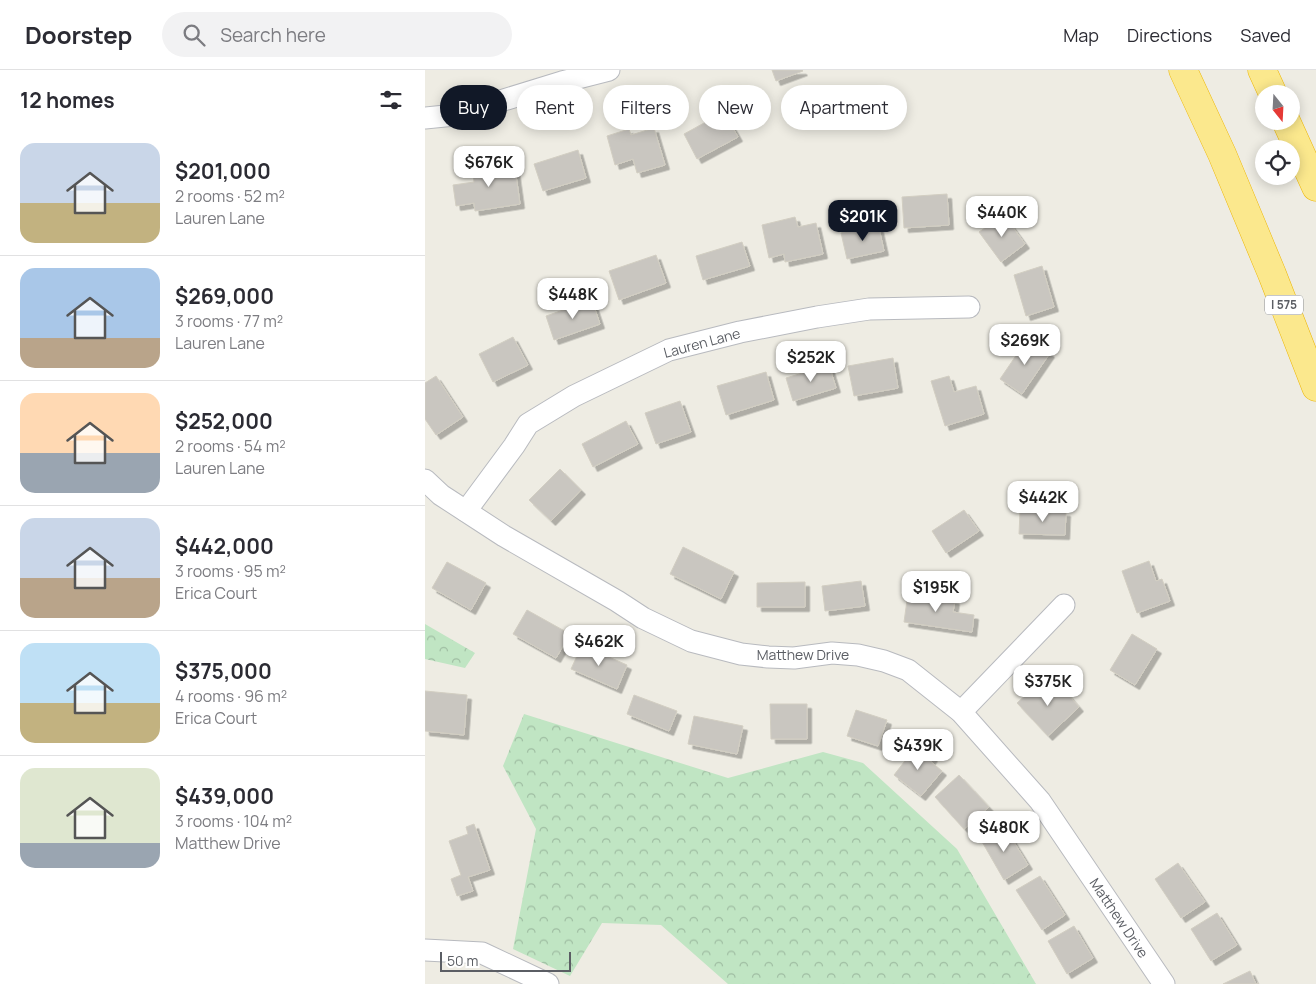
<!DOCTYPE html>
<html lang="en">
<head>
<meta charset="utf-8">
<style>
  body { margin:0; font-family:Manrope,sans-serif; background:#f2f2f3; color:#2b2b33; height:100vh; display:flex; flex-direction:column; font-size:19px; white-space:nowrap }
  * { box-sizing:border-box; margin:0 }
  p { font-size:16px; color:#7c7c81 }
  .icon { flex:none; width:28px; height:28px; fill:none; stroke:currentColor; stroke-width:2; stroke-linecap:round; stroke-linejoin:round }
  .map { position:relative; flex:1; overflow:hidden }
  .details { display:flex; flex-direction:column; background:#fff; width:425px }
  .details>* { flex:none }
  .top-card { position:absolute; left:15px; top:15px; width:475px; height:45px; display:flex; gap:10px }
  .needle { width:32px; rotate:162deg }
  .fabs { position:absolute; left:830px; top:15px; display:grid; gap:10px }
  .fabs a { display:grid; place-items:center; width:45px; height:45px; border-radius:50%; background:#fff; box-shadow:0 2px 12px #0003; font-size:25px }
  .scale { position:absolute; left:15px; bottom:12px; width:131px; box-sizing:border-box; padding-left:5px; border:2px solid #5b5e64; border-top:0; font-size:14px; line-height:18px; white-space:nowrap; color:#5b5e64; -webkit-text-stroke:4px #fff; paint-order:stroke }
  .price { position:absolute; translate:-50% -42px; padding:0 11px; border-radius:10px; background:#fff; color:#222; font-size:16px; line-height:32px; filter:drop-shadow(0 1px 2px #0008) }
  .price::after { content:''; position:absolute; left:50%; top:30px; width:15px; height:11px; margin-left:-8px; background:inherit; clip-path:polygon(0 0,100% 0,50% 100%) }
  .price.current { background:#111827; color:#fff }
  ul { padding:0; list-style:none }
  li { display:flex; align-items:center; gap:15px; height:125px; padding:0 20px }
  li+li { border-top:1px solid #e1e1e2 }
  li span { display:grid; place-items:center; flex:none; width:140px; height:100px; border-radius:15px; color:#555 }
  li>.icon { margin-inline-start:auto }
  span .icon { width:60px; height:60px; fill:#fffc; stroke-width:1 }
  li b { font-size:21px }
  h2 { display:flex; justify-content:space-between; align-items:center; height:60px; padding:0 20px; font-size:21px }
  .tag { padding:0 18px; border-radius:22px; background:#fff; box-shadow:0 2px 12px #0003; font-size:18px; line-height:45px }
  .tag.current { background:#111827; color:#fff }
  header { display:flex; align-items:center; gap:30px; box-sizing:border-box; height:70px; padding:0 25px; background:#fff; border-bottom:1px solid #e1e1e2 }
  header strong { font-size:24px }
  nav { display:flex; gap:28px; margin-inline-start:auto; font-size:18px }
  .search { width:350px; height:45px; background:#f2f2f3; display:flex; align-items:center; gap:12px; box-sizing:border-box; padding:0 18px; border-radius:28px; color:#7c7c81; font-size:19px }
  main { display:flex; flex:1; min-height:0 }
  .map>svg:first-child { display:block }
</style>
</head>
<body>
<header>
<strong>Doorstep</strong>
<div class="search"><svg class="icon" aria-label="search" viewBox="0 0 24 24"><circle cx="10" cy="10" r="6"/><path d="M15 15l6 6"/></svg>Search here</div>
<nav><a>Map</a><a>Directions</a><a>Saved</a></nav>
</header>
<main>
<section class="details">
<h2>12 homes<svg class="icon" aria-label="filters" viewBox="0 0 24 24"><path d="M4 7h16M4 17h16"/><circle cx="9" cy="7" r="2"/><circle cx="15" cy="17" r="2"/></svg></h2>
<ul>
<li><span style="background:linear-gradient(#c9d6e8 60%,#c2b280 0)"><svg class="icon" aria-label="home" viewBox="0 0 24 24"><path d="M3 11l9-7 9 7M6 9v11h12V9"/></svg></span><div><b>$201,000</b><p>2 rooms · 52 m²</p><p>Lauren Lane</p></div></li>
<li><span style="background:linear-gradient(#a9c7e8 70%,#b9a48a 0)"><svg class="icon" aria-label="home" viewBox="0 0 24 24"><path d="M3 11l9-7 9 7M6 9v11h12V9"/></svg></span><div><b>$269,000</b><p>3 rooms · 77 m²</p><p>Lauren Lane</p></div></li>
<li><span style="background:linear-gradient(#ffd9b3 60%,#9aa5b1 0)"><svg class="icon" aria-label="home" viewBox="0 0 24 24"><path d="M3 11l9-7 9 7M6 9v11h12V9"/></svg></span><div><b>$252,000</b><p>2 rooms · 54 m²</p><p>Lauren Lane</p></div></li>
<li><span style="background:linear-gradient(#c9d6e8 60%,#b9a48a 0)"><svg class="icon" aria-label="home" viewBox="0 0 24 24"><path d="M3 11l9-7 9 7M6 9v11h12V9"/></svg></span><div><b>$442,000</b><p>3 rooms · 95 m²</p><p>Erica Court</p></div></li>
<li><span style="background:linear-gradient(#bfe0f5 60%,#c2b280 0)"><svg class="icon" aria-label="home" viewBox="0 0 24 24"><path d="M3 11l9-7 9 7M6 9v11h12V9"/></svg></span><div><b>$375,000</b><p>4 rooms · 96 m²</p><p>Erica Court</p></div></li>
<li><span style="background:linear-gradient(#dfe7d0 75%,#9aa5b1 0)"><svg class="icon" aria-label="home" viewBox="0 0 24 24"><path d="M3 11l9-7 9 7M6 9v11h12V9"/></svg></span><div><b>$439,000</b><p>3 rooms · 104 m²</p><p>Matthew Drive</p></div></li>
</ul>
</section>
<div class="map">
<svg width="891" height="914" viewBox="0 0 891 914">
  <defs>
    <pattern id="forest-crowns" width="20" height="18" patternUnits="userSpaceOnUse" patternTransform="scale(1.25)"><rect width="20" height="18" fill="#c0e5c3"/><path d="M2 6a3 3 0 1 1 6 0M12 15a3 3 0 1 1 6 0" fill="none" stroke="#9fbda2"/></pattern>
    <filter id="shadow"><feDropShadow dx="4.5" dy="4.5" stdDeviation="0" flood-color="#0004"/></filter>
  </defs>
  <rect width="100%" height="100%" fill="#eeece3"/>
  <g fill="url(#forest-crowns)">
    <path d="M0 554 50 583 40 598 0 589Z"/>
    <path d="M99 644 303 708 398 682 438 693 532 779 611 914H303L236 855 177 853 145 906 88 879 111 759 78 696Z"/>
  </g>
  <g fill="#c9c6c0" stroke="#d2cec2" filter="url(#shadow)">
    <path d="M347 0H377L378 1 351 11Z"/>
    <path d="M299 42 313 67 272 89 259 64Z"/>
    <path d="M229 58 240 95 212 103 208 89 190 95 182 66 204 59 206 65Z"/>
    <path d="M153 80 161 108 118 121 109 94Z"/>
    <path d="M65 91 66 101 90 98 95 134 50 141 49 133 31 136 28 115 49 112 47 93Z"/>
    <path d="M522 124 524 155 479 158 477 127Z"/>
    <path d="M579 145 600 174 576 192 554 162Z"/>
    <path d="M370 147 373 157 391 153 398 184 360 192 359 184 344 188 337 155Z"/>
    <path d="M453 154 459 181 422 189 416 163Z"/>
    <path d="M317 172 325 196 278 210 271 186Z"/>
    <path d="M231 185 241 213 194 230 184 201Z"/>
    <path d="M617 196 629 237 601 246 589 205Z"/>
    <path d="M167 230 175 254 129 270 121 246Z"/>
    <path d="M88 267 103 295 68 312 54 284Z"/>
    <path d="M603 268 625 283 597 324 575 309Z"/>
    <path d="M468 288 473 318 429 326 423 296Z"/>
    <path d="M404 295 411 318 368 331 361 308Z"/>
    <path d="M341 302 349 330 301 345 292 316Z"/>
    <path d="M11 306 38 347 11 365 0 349V313Z"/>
    <path d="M524 306 529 322 551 316 559 344 520 356 506 311Z"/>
    <path d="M255 331 266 362 231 374 220 343Z"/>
    <path d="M201 351 213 374 168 397 157 374Z"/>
    <path d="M135 399 156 420 126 451 104 430Z"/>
    <path d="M539 440 554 461 521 483 507 461Z"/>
    <path d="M595 441 641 442 640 465 594 464Z"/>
    <path d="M258 477 309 502 296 529 245 504Z"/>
    <path d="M724 491 731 511 737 509 745 531 712 543 697 501Z"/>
    <path d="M22 492 61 513 46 540 7 518Z"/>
    <path d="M436 511 440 536 400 541 397 516Z"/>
    <path d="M380 512V537H332V513Z"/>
    <path d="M483 523 530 530 528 542 549 545 547 562 479 552Z"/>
    <path d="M102 540 145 564 131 588 88 564Z"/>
    <path d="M707 564 732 579 710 615 685 600Z"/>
    <path d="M157 575 202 595 192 619 146 599Z"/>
    <path d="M614 613 621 620 629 613 639 624 641 622 654 637 623 666 592 633Z"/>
    <path d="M0 621 42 625 39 665 0 661Z"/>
    <path d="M209 625 252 641 244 661 202 644Z"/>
    <path d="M345 634H382V669H346Z"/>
    <path d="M431 640 462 650 453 676 422 666Z"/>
    <path d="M269 646 318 656 312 684 263 674Z"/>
    <path d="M493 674 508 687 505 691 517 701 496 726 469 705Z"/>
    <path d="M534 705 564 737 539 759 510 727Z"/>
    <path d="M49 754 65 800 43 807 48 821 32 826 26 809 36 805 24 771 43 764 41 757Z"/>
    <path d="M579 756 603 795 579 810 556 770Z"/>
    <path d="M753 793 780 832 756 848 730 809Z"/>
    <path d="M615 806 640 845 617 860 591 820Z"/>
    <path d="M792 843 812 875 786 891 766 859Z"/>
    <path d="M649 856 668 888 642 904 623 871Z"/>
    <path d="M825 901 831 914 833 913 834 914H798Z"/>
  </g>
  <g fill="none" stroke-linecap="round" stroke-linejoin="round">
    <g stroke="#b8babf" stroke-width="23">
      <g id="minor">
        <path d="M0 48 30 45 137 12 184 0"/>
        <path d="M0 410 16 425 79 466 192 531 218 548 266 571 316 584 343 587 369 588 407 583 433 585 459 591 483 600 536 642 615 731 739 914"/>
        <path d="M41 441 89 376 103 354 149 326 244 280 315 262 392 247 444 239 544 237"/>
        <path d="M536 642 639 535"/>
        <path d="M0 880 57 883 123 914"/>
      </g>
    </g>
    <g stroke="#edb604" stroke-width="29">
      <g id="motorway">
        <path d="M758 0 797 84 847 204 891 317"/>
        <path d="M837 0 848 24"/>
        <path d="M861 51 891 117"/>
      </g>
    </g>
    <use href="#minor" stroke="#fff" stroke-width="21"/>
    <use href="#motorway" stroke="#fbe88d" stroke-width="28"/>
  </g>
  <g text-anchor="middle" stroke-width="4" stroke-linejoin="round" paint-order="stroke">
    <rect fill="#fff" stroke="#8c8e92" stroke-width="1" x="840" y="225.5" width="38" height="19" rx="4"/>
    <g font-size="12" font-weight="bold" fill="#5b5e64">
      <text x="859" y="239">I 575</text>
    </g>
    <g font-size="14" fill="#5b5e64" stroke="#fff">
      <text transform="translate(277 273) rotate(-15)" y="5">Lauren Lane</text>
      <text x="378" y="590">Matthew Drive</text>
      <text transform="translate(694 848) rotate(56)" y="5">Matthew Drive</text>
    </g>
  </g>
</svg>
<div class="fabs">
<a><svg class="needle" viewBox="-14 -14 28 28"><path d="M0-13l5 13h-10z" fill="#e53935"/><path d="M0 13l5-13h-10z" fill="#7c7c81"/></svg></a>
<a><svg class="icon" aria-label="locate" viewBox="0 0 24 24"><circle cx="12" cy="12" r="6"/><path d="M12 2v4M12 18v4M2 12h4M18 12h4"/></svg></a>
</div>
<div class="scale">50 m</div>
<b class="price" style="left:64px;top:118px">$676K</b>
<b class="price" style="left:577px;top:168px">$440K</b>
<b class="price current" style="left:438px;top:172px">$201K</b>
<b class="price" style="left:148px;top:250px">$448K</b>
<b class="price" style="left:600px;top:296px">$269K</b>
<b class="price" style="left:386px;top:313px">$252K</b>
<b class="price" style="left:618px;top:453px">$442K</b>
<b class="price" style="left:511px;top:543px">$195K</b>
<b class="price" style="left:174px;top:597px">$462K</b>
<b class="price" style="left:623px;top:637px">$375K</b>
<b class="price" style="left:493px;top:701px">$439K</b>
<b class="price" style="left:579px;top:783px">$480K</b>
<div class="top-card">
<a class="tag current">Buy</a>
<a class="tag">Rent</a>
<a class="tag">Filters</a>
<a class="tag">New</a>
<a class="tag">Apartment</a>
</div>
</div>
</main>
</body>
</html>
